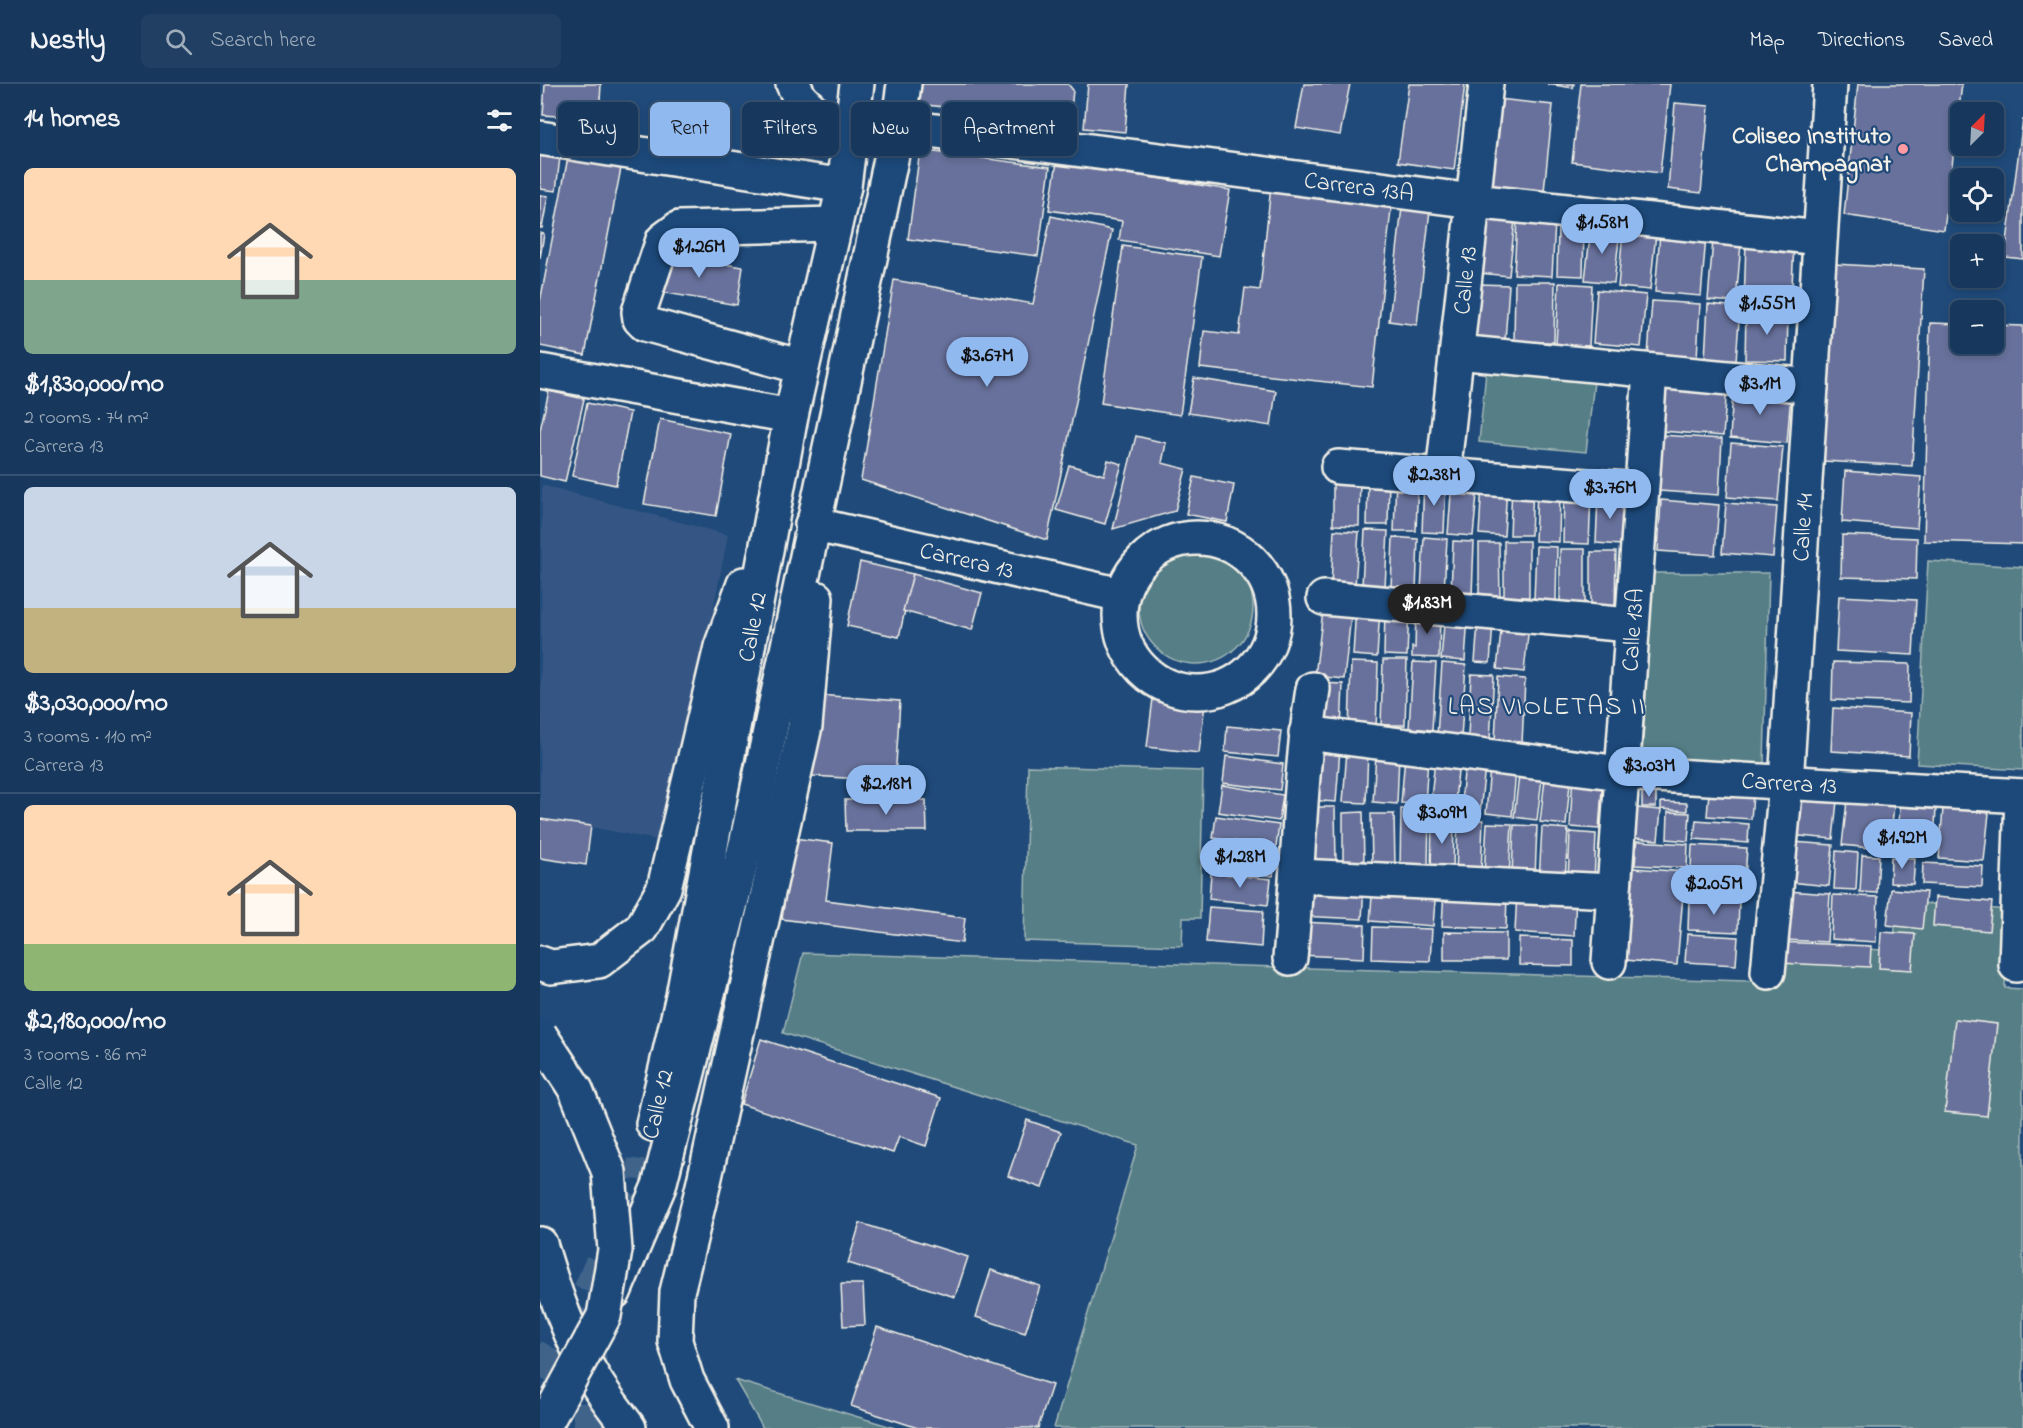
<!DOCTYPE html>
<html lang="en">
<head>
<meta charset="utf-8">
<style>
  body { margin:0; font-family:"Indie Flower",sans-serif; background:#203f62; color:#f1f3f6; height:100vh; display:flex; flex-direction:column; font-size:22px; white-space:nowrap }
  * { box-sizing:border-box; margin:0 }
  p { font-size:20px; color:#9eacbb }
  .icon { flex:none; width:33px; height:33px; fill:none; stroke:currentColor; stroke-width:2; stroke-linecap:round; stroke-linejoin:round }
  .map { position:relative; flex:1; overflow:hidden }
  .sheet { display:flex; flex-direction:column; background:#17385c; width:540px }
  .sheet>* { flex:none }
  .top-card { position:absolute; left:18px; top:18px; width:570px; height:54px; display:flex; gap:12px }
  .needle { width:39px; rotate:24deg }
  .fabs { position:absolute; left:1410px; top:18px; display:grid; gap:12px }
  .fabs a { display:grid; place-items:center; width:54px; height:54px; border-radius:9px; background:#17385c; box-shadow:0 3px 9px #0003,0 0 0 2px #365272; font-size:30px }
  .price { position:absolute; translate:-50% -51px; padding:0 14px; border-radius:21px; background:#90b9f0; color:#111; font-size:20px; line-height:39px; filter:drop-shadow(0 2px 3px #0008) }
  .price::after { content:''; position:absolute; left:50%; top:36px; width:18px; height:14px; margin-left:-9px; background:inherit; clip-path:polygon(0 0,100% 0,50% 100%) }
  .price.active { background:#222; color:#fff }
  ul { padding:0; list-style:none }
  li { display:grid; align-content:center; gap:12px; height:318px; padding:0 24px }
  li+li { border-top:2px solid #365272 }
  li span { display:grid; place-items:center; height:186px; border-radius:9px; color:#555 }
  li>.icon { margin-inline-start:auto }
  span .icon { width:108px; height:108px; fill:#fffc; stroke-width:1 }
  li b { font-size:26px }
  h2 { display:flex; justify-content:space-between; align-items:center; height:72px; padding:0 24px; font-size:26px }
  .pill { padding:0 21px; border-radius:9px; background:#17385c; box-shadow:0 3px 9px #0003,0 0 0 2px #365272; font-size:21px; line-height:54px }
  .pill.active { background:#90b9f0; color:#111 }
  header { display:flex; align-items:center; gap:36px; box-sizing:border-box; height:84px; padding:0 30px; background:#17385c; border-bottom:2px solid #365272 }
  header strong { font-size:28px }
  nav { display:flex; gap:33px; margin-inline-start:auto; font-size:21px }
  .search { width:420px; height:54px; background:#203f62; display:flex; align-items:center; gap:15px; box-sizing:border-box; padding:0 21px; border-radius:9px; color:#9eacbb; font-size:22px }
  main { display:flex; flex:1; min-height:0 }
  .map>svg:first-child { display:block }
</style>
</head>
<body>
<header>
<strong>Nestly</strong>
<div class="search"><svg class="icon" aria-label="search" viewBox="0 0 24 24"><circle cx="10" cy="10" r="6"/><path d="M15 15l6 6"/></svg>Search here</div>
<nav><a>Map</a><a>Directions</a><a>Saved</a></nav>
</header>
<main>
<section class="sheet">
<h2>14 homes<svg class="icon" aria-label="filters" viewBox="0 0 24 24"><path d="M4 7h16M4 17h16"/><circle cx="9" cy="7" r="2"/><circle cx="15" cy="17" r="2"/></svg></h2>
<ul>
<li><span style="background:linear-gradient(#ffd9b3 60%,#7fa58c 0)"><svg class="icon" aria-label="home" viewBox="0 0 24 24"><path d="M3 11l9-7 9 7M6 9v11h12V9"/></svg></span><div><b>$1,830,000/mo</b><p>2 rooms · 74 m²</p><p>Carrera 13</p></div></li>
<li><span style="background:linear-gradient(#c9d6e8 65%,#c2b280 0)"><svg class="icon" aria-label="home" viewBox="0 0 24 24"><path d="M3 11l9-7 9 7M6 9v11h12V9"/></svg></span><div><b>$3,030,000/mo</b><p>3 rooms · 110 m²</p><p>Carrera 13</p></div></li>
<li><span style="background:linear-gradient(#ffd9b3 75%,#8fb573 0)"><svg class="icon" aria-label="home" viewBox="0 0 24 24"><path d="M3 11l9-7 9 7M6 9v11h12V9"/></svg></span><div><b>$2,180,000/mo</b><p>3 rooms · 86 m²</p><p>Calle 12</p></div></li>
</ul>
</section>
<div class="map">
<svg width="1483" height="1344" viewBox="0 0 1483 1344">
  <rect width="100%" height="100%" fill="#1f4a7a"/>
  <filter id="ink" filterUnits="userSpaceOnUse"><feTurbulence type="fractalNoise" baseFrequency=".0167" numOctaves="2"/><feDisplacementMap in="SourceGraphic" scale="12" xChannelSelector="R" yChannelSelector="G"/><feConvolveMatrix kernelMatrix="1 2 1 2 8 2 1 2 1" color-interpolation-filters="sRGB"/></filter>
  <g filter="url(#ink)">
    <path fill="#355684" d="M2 401 188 451 127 758 0 733Z"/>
    <g fill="#547e86" stroke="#a4b8b7" stroke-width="1.5">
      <path d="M947 278 1055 289 1046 368 939 358Z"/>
      <circle cx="656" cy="523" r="57"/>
      <path d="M1388 477 1483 483V686L1377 680Z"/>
      <path d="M1113 489H1229L1224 680 1102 675Z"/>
      <path d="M488 682 663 687 660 834H643L642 862 484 857Z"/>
      <path d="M1356 817 1468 826 1465 904 1483 905V1344H514L598 1061 243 949 263 869 1242 898 1252 859 1354 867Z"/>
      <path d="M195 1296 355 1344H223Z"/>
    </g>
    <g fill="#67719b" stroke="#f4f1e8" stroke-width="1.5">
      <path d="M5 0H61L59 35 3 31Z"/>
      <path d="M377 0H528L533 6 530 36 376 20Z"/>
      <path d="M548 0H589L585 48 544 44Z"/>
      <path d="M764 0H810L800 51 756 44Z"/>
      <path d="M869 0H925L914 86 858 78Z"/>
      <path d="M1007 0H1034L1033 4Z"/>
      <path d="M1041 0H1130L1120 89 1032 78Z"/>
      <path d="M1318 0H1422L1404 146 1304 131Z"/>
      <path d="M958 15 1013 21 1004 107 949 101Z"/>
      <path d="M1135 19 1169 22 1161 109 1128 105Z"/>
      <path d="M1483 35V175L1465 173Z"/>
      <path d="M380 66 510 83 498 172 368 155Z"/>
      <path d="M0 70 20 73 16 107 0 105Z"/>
      <path d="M28 73 81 84 45 271 0 262V218Z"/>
      <path d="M517 78 690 106 679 172 579 156 582 137 509 126Z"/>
      <path d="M731 102 852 116 832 303 660 284 664 247 699 251 705 204 720 206Z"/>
      <path d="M0 111 8 112 2 144H0Z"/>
      <path d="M862 123 890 126 877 241 849 237Z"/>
      <path d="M511 132 572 146 507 456 321 396 354 196 493 220Z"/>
      <path d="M944 133 975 136 969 192 939 189Z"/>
      <path d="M977 136 1015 138 1012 192 974 190Z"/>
      <path d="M1018 142 1044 143 1043 192 1017 191Z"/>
      <path d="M1051 143 1080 146 1074 199 1045 196Z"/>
      <path d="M1083 146 1116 149 1110 206 1078 203Z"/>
      <path d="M0 149 4 150 0 174Z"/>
      <path d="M1120 149 1166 153 1161 212 1115 208Z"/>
      <path d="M1173 156 1201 159 1196 218 1168 216Z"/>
      <path d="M1206 157 1254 159 1251 224 1204 222Z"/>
      <path d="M583 162 662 173 640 331 561 319Z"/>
      <path d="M120 169 203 183 197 221 114 207Z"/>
      <path d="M1294 180 1384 185 1372 382 1283 377Z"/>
      <path d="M975 198H1015L1014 258H974Z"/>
      <path d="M1019 199 1052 201 1049 262 1016 261Z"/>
      <path d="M939 200 969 201 965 257 936 255Z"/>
      <path d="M1057 206 1106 211 1101 263 1053 259Z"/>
      <path d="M1112 217 1160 220 1157 274 1108 271Z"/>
      <path d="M1168 220 1200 223 1196 277 1165 275Z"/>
      <path d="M1206 226 1248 227 1247 277 1205 276Z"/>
      <path d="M1390 239 1420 240V260H1454V241L1483 242V460L1384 457Z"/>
      <path d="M654 294 736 307 731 342 648 329Z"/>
      <path d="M1126 298 1187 303 1183 352 1122 347Z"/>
      <path d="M1193 306 1251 310 1247 359 1190 354Z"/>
      <path d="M9 307 44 315 25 398 0 392V346Z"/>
      <path d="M47 319 90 328 76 401 32 392Z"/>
      <path d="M120 335 191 350 176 432 104 420Z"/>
      <path d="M1121 351 1182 355 1179 411 1119 407Z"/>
      <path d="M596 352 626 359 622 379 646 385 635 427 573 445Z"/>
      <path d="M1191 359 1243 363 1238 417 1187 413Z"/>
      <path d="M568 376 582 380 565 440 516 426 529 381 564 391Z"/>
      <path d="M1305 387 1381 393 1377 444 1302 438Z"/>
      <path d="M793 391 820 392 819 442 793 441Z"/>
      <path d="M828 392 849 393 848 441H827Z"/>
      <path d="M654 393 694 401 687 438 646 430Z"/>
      <path d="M856 394H878L876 447H854Z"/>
      <path d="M884 397 906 398 904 449 882 448Z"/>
      <path d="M912 397 938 400 933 452 908 450Z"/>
      <path d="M942 399 967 402 964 452 939 450Z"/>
      <path d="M972 401 993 402 991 451H970Z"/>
      <path d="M997 406 1020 407 1019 458 995 457Z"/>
      <path d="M1024 409 1051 410 1049 460 1023 459Z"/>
      <path d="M1058 412 1083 413 1081 461 1056 459Z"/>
      <path d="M1121 416 1179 421 1175 471 1118 467Z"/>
      <path d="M1186 419 1237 423 1233 473 1182 469Z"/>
      <path d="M794 446 819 448 815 502 791 501Z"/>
      <path d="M825 446 848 447 845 503 822 502Z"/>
      <path d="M1302 451 1377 454 1376 495 1301 493Z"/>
      <path d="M853 453 878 455 876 506 851 504Z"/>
      <path d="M884 453 907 455 904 507 881 506Z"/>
      <path d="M913 457 934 458 932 511 911 510Z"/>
      <rect x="964" y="457" width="25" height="56"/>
      <path d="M939 459H959L960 512H939Z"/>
      <path d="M996 462 1017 463 1016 517 994 516Z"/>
      <path d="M1020 465H1045V519L1020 518Z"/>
      <path d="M1051 468H1076L1075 523 1051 522Z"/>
      <path d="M320 478 373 490 359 553 307 542Z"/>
      <path d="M373 490 442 509 432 546 363 527Z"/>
      <path d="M1299 512 1376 516 1373 571 1296 567Z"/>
      <path d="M784 519 812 522 804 595 775 592Z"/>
      <path d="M816 522 840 524 837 573 813 571Z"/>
      <path d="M845 524 869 525 867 572 844 571Z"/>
      <path d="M876 528H900L899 574 872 573V563L875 564Z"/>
      <path d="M905 529 928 531 925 577 901 575Z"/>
      <path d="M938 538 953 539 950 579 935 578Z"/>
      <path d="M962 538 989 541 984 588 957 585Z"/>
      <path d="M843 576H867L865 641H841Z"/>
      <path d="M811 578 838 579 836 648 809 647Z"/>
      <path d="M873 578 896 579 892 646 869 644Z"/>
      <path d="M1293 578 1370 580 1369 619 1292 616Z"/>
      <path d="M902 579 926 581 921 654 897 652Z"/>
      <path d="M931 590 954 591 950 655 928 653Z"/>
      <path d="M958 593 985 595 982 660 955 658Z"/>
      <path d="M777 599 803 600 801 647 775 645Z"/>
      <path d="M614 606 666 612 659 669 607 663Z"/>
      <path d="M277 611 360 617 355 697 272 692Z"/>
      <path d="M1293 624 1371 629 1369 672 1291 667Z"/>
      <path d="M687 642 741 647 738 673 685 668Z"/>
      <path d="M772 664 800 665 796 718 768 716Z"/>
      <path d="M807 666 828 667 826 719 803 718Z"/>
      <path d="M836 669 859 671 857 720 833 718Z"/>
      <path d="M686 672 743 680 740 706 683 699Z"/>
      <path d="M865 672 888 673 885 721 861 719Z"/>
      <path d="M895 675 919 677 914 727 890 725Z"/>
      <path d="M925 680 945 682 940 729 920 727Z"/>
      <path d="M950 683 976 686 972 732 946 729Z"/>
      <path d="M980 683 1003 686 997 736 974 733Z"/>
      <path d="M1006 686 1031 689 1026 741 1000 738Z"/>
      <path d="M1033 689 1063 692 1059 745 1030 743Z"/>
      <path d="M682 701 743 711 739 737 678 728Z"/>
      <rect x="1102" y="704" width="14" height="19"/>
      <path d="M1169 708 1213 711 1211 735 1167 732Z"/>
      <path d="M1253 713 1297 717 1293 755 1249 751Z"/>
      <path d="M305 716H386L387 747H306Z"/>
      <path d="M1307 717 1354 722 1349 766 1302 761Z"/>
      <path d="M1121 718 1147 719V727L1121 725Z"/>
      <path d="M769 723H795L796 778H770Z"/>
      <path d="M1360 723 1396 725 1393 771 1357 768Z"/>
      <path d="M1097 724 1121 726 1118 756 1094 754Z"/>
      <path d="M1403 724 1449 729 1444 777 1399 774Z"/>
      <path d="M861 725H889L888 784H860Z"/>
      <path d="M823 728 824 780H803V729Z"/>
      <path d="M1128 728 1150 729 1148 757 1127 755Z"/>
      <path d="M831 730H854L855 782H832Z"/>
      <path d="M676 732 739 741 736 763 673 754Z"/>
      <path d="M892 732 914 733 913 790 891 789Z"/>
      <path d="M0 735 51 742 46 781 0 774Z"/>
      <path d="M918 735 943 736 941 792H916Z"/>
      <path d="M1156 736 1209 740 1208 759 1154 755Z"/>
      <path d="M947 739 972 740 969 793 944 792Z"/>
      <path d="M974 741 997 742 995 793 972 791Z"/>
      <path d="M1002 743 1028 745 1025 798 999 796Z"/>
      <path d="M1030 748 1056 750 1054 799 1028 798Z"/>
      <path d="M253 754 293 759 286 816 425 834 422 859 242 835Z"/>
      <path d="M1097 757 1148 760 1147 784 1095 781Z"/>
      <path d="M1253 758 1293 761 1289 802 1249 798Z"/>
      <path d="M673 760 737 768 733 792 671 784Z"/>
      <path d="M1152 761 1207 764 1204 810 1150 806Z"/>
      <path d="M1296 767 1318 769 1316 806 1294 805Z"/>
      <path d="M1322 771 1339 772 1337 809 1320 808Z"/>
      <path d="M1351 773 1375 774 1373 800 1350 799Z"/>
      <path d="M1383 779 1443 782 1442 803 1382 800Z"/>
      <path d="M1094 784 1145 788 1137 881 1086 876Z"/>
      <path d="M671 789 731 795 728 821 669 815Z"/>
      <path d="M761 797 824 801 822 835 759 832Z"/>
      <path d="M833 800 896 805 893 842 830 837Z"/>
      <path d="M904 805 967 808 966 845 902 842Z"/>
      <path d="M1351 805 1386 808 1382 845 1347 841Z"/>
      <path d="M1247 807 1290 810 1287 858 1244 856Z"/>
      <path d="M977 808 1036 812 1034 852 975 848Z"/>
      <path d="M1293 811 1338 813 1336 858 1291 855Z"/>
      <path d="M1395 813 1452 818 1449 847 1393 842Z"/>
      <path d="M1149 815 1199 817 1198 848 1148 846Z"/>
      <path d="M669 823 723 827 721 863 666 858Z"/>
      <path d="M760 838 825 841 824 874 759 871Z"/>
      <path d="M833 843 892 845 890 877 832 875Z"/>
      <path d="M904 848 966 849V876H904Z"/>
      <path d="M1341 848 1375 850 1372 886 1339 884Z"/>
      <path d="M1147 850 1198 853 1196 881 1145 878Z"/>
      <path d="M979 854 1033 856V882L979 881Z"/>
      <path d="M1239 858 1331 862 1330 883 1238 879Z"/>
      <path d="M1415 935 1457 940 1447 1032 1405 1028Z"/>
      <path d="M221 955 401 1014 386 1062 359 1053 353 1069 201 1020Z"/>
      <path d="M487 1036 521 1048 502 1104 468 1092Z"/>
      <path d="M320 1139 428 1173 415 1213 308 1179Z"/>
      <path d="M451 1186 500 1202 485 1249 436 1233Z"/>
      <path d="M301 1200H323L325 1241 303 1242Z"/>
      <path d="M337 1243 512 1301 498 1344H378L311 1322Z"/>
    </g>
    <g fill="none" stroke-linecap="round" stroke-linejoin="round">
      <g stroke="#3f638a" stroke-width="33" stroke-dasharray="33 16" stroke-linecap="butt">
        <path d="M87 1143 101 1103 104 1076"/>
        <path d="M50 1270 48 1323 51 1344"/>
        <path d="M0 1294 50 1206 71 1157"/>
      </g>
      <g stroke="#f4f1e8" stroke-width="38">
        <g id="minor">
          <path d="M253 0 260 14 309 62"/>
          <path id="s1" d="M358 42 933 117 1280 154"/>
          <path d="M0 54 304 102"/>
          <path d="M917 268 1271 302"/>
          <path d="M262 283 105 240 100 235 99 228 123 156 139 144 295 140"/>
          <path d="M0 287 251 332"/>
          <path d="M798 383 1100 406"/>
          <path id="s2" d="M903 391 946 0"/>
          <path id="s3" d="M272 440 581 511"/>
          <circle cx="657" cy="531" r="77"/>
          <path d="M784 514 1090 541"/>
          <path id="s4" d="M766 649 1081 689 1483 712"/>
          <path d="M758 792 1073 807"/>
          <path d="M750 874C759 784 759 694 773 605"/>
          <path id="s5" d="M1069 878 1110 287"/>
          <path d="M1476 881 1482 712"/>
          <path id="s6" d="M1228 888 1246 699 1290 0"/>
        </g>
      </g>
      <g stroke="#f4f1e8" stroke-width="38">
        <g id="major">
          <path d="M0 879 11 883 59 877 102 844 124 804 181 563 204 500"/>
          <path id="s7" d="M113 1040 143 912 251 332 304 102 317 0"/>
          <path d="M0 1160C14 1207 30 1256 56 1298 66 1314 78 1329 89 1344"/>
          <path d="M74 1208 119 1102 207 756 358 42 364 0"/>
          <path d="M172 1344 147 1296 135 1257 137 1208 163 1102 265 642 276 514"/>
        </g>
      </g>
      <use href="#minor" stroke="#1f4a7a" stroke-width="33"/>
      <use href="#major" stroke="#1f4a7a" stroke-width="33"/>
      <g stroke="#f4f1e8" stroke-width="38" stroke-linecap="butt">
        <path id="major-bridge" d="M0 951 36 1006 69 1088 75 1166 64 1232 3 1344"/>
      </g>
      <use href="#major-bridge" stroke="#1f4a7a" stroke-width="33"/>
    </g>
  </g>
  <circle fill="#ff9aa2" stroke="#1f4a7a" stroke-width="2" cx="1363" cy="65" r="6"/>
  <g text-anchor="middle" stroke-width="4.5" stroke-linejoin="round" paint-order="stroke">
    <g font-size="24" font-weight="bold" fill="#f4f1e8" stroke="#1f4a7a" text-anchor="end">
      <text x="1351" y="59">Coliseo Instituto<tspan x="1351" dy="28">Champagnat</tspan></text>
    </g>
    <g font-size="24" fill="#f4f1e8" stroke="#1f4a7a">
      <text dy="8" stroke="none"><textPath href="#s1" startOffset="465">Carrera 13A</textPath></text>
      <text dy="8" stroke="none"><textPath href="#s2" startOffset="196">Calle 13</textPath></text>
      <text dy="8" stroke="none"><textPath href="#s6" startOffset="446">Calle 14</textPath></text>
      <text dy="8" stroke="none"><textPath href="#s3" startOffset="159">Carrera 13</textPath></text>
      <text dy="8" stroke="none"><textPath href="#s7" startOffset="507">Calle 12</textPath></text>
      <text dy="8" stroke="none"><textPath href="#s5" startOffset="333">Calle 13A</textPath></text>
      <text dy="8" stroke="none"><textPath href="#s4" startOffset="486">Carrera 13</textPath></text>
      <text transform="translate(117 1020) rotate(-77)" y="8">Calle 12</text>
    </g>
    <g font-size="26" letter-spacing="1.5" fill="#f4f1e8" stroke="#1f4a7a">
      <text x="1007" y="630">LAS VIOLETAS II</text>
    </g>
  </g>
</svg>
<div class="fabs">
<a><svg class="needle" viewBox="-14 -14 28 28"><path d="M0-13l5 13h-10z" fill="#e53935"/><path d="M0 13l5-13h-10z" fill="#9eacbb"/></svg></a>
<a><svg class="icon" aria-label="locate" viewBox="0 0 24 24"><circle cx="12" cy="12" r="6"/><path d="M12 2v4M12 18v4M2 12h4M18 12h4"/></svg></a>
<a>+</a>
<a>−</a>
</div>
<b class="price" style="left:1062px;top:171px">$1.58M</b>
<b class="price" style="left:159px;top:195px">$1.26M</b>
<b class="price" style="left:1227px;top:252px">$1.55M</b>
<b class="price" style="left:447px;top:304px">$3.67M</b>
<b class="price" style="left:1220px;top:332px">$3.1M</b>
<b class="price" style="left:894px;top:423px">$2.38M</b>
<b class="price" style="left:1070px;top:436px">$3.76M</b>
<b class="price active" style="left:887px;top:551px">$1.83M</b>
<b class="price" style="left:1109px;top:714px">$3.03M</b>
<b class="price" style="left:346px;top:732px">$2.18M</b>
<b class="price" style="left:902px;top:761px">$3.09M</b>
<b class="price" style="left:1362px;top:786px">$1.92M</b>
<b class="price" style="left:700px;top:805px">$1.28M</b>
<b class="price" style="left:1174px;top:832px">$2.05M</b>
<div class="top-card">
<a class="pill">Buy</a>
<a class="pill active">Rent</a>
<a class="pill">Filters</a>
<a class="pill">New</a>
<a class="pill">Apartment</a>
</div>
</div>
</main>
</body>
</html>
